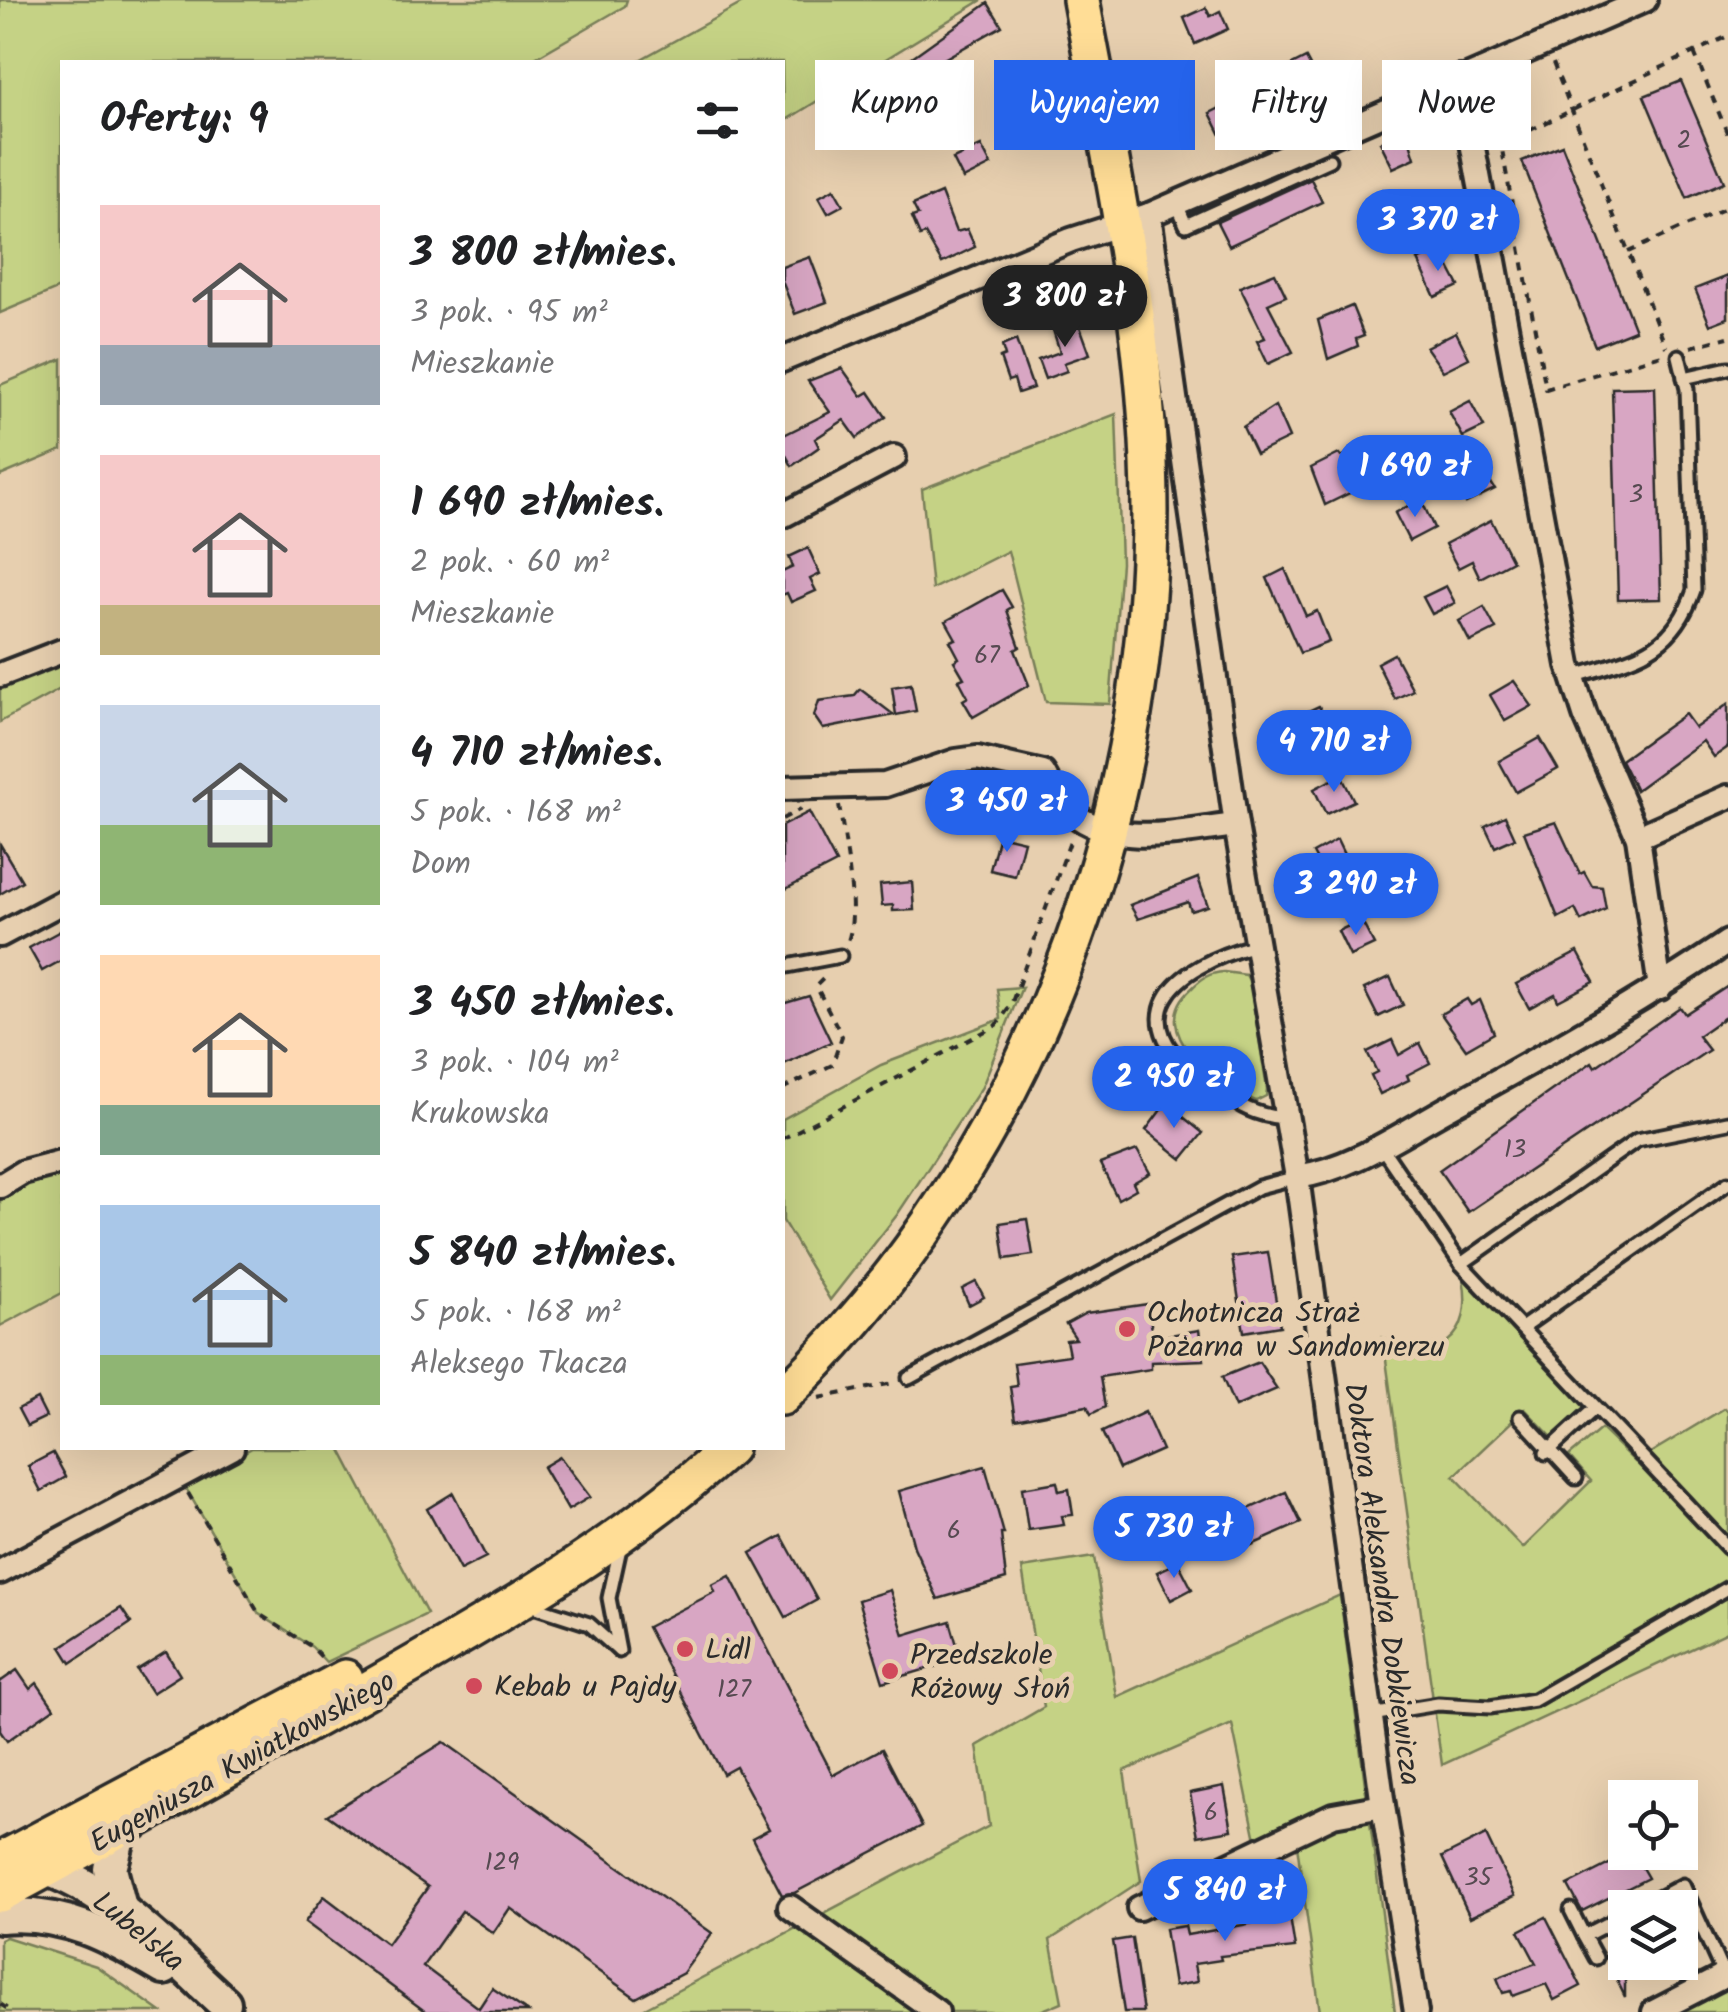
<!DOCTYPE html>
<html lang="pl">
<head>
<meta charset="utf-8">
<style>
  body { margin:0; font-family:Kalam,sans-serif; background:#f6f6f6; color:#202124; height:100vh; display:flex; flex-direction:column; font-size:38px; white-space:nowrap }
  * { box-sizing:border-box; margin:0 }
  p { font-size:32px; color:#757577 }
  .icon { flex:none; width:55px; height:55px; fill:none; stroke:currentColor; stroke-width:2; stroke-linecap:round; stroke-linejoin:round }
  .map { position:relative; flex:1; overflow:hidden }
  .details { position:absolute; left:60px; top:60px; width:725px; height:1390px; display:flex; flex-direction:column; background:#fff; border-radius:0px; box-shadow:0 10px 40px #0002 }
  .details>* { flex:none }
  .banner { position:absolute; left:815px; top:60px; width:762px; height:90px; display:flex; gap:20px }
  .fabs { position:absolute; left:1608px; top:1780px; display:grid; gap:20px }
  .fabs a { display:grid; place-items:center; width:90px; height:90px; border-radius:0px; background:#fff; box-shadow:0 10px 40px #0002; font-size:50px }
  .price { position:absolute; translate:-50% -85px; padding:0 22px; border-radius:35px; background:#2563eb; color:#fff; font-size:32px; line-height:65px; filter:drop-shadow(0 2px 5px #0008) }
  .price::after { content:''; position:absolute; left:50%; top:60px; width:30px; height:22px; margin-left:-15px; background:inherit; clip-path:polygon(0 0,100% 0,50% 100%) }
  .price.current { background:#222; color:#fff }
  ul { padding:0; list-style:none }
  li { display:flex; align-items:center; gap:30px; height:250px; padding:0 40px }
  li span { display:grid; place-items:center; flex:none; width:280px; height:200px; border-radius:0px; color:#555 }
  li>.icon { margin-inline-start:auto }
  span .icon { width:120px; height:120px; fill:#fffc; stroke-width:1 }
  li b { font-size:42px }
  h2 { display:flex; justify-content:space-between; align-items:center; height:120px; padding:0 40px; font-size:42px }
  .pill { padding:0 35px; border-radius:0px; background:#fff; box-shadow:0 10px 40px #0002; font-size:35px; line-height:90px }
  .pill.current { background:#2563eb; color:#fff }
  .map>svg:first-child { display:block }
</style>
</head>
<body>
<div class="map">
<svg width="1728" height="2012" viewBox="0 0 1728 2012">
  <rect width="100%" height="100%" fill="#e7cfaf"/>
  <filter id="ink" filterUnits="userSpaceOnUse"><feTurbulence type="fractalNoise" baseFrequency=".01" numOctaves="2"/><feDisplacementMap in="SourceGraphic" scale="20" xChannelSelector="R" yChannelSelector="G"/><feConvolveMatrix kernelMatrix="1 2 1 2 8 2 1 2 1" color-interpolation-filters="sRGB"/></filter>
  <g filter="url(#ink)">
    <g fill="#c5d285" stroke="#787e58" stroke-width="2.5">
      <path d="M0 0H627L625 6 528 62H62V287L0 313Z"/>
      <path d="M748 0H982L783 122 782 62H636Z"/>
      <path d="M62 359V450L0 476V385Z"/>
      <path d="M1116 414 1121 563 1110 704 1046 702 1008 551 932 589 922 489Z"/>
      <path d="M62 645V688L0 722V670Z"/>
      <path d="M1224 972 1246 975 1250 982 1267 1089 1266 1096 1256 1101C1218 1087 1144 1032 1191 989 1202 978 1209 973 1224 972Z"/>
      <path d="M1022 987 982 1087 897 1215 830 1300 783 1221V1119L881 1065 1001 1019 997 989Z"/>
      <path d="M62 1165V1293L0 1326V1197L23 1180Z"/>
      <path d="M1463 1278 1585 1407 1552 1437 1525 1409 1454 1476 1523 1548 1591 1481 1569 1456 1601 1429 1635 1462 1725 1408 1728 1412V1632L1442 1765 1383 1338C1438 1366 1475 1338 1463 1278Z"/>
      <path d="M252 1448H340L427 1614 326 1662 312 1647 259 1614 184 1485Z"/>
      <path d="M1094 1557 1117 1697 1340 1595 1395 2012H1320L1297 1845 1260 1859 1232 1724 1124 1771 1141 1881 1050 1940 1062 2002 1038 2012H637L989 1826 977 1746 1044 1707 1022 1568Z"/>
      <path d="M6 1937 96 1966 161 2012H0V1940Z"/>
      <path d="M1728 1988V2012H1682Z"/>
    </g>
    <g fill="#d8a6c3" stroke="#2b2b2b" stroke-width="2.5">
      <path d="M988 3 1002 26 928 68 939 85 845 142 827 110 884 77Z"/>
      <path d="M1206 8 1210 16 1220 11 1228 29 1195 44 1184 18Z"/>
      <path d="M1306 58 1317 79 1294 90 1284 69Z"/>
      <path d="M1341 70 1356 104 1337 113 1322 79Z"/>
      <path d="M1681 81 1724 182 1687 198 1644 96Z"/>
      <path d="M1287 83 1299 110 1286 115 1294 132 1278 140 1261 95Z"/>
      <path d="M1230 103 1244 130 1224 141 1210 113Z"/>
      <path d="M1406 129 1415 158 1393 168 1380 142Z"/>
      <path d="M1562 145 1635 330 1595 346 1522 161Z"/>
      <path d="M981 146 991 165 963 179 953 159Z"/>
      <path d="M1311 179 1322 202 1229 246 1217 222Z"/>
      <path d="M834 189 843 205 828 213 819 197Z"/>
      <path d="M1430 191 1435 201 1440 198 1449 213 1419 229 1406 204Z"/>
      <path d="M941 193 956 232 967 229 975 247 942 263 925 234 920 236 912 217 918 215 913 205Z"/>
      <path d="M1440 250 1459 286 1435 297 1418 260Z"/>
      <path d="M810 257 827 302 795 314 782 281V267Z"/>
      <path d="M1275 273 1286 296 1268 304 1293 352 1268 364 1257 341 1265 338 1240 287Z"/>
      <path d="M1728 276V318L1710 325 1695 289Z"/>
      <path d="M1352 306 1364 336 1356 339 1358 346 1328 359 1318 320Z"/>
      <path d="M1078 321 1090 354 1064 363 1067 371 1045 379 1038 360 1060 352 1053 330Z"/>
      <path d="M1456 332 1469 358 1443 371 1426 347Z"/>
      <path d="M1016 340 1033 388 1018 393 1014 379 1008 381 1000 358 1005 356 1002 346Z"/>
      <path d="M842 368 862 396 869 392 886 417 857 438 844 420 815 439 819 447 792 466 782 448V436L830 412 808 381Z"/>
      <path d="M1655 387 1661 599 1618 600 1612 388Z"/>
      <path d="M1470 401 1484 427 1463 437 1449 412Z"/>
      <path d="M1275 406 1289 438 1256 454 1243 427Z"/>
      <path d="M1339 454 1341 457 1347 454 1364 486 1325 505 1311 468Z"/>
      <path d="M1476 459 1495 489 1466 503 1451 471Z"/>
      <path d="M1421 499 1434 528 1409 541 1395 513Z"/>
      <path d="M1491 520 1512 561 1480 578 1472 561 1458 568 1445 544Z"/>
      <path d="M808 548 820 574 810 579 816 591 791 602 787 593 782 595V572L793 567 789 557Z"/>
      <path d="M1285 569 1306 616 1317 611 1329 642 1300 653 1267 578Z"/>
      <path d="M1446 586 1455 603 1432 614 1423 597Z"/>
      <path d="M1002 590 1012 607 1007 610 1020 647 1015 650 1029 685 973 717 963 700 968 697 959 680 964 678 954 661 959 658 950 641 956 639 946 621Z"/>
      <path d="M1484 607 1496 629 1470 642 1459 621Z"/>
      <path d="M1394 654 1413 690 1395 699 1377 663Z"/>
      <path d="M1514 681 1532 706 1505 721 1490 695Z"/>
      <path d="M911 684 916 711 896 715 892 687Z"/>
      <path d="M860 689 894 715 823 729 814 716 819 701 854 696Z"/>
      <path d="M1728 704V747L1714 757 1703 741 1636 790 1621 760 1685 714 1695 728Z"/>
      <path d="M1319 706 1332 734 1315 742 1302 714Z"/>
      <path d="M1540 738 1558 769 1516 792 1499 761Z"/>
      <path d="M1341 775 1354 801 1326 814 1314 789Z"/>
      <path d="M809 812 836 863 782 891V826Z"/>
      <path d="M1505 816 1515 838 1495 847 1485 826Z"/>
      <path d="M1556 822 1580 874 1584 872 1592 886 1602 887 1606 909 1581 921 1575 909 1558 918 1524 832Z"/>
      <path d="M999 835 1024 841 1015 876 990 870Z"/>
      <path d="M1337 840 1348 863 1325 875 1313 853Z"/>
      <path d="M0 844 22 881 0 894Z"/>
      <path d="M1382 854 1389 868 1364 880 1357 866Z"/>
      <path d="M1198 878 1208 906 1191 911 1188 902 1138 919 1130 905Z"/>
      <path d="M912 882 914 910 893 911V905L882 906 880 885Z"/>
      <path d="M1361 920 1374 945 1350 956 1338 931Z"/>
      <path d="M62 930V960L42 971 29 948Z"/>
      <path d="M1578 952 1594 982 1558 1001 1555 994 1529 1008 1516 984Z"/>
      <path d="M1390 977 1403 1005 1378 1017 1364 989Z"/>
      <path d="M1728 986V1015L1698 1036 1709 1050 1468 1212 1439 1170 1592 1062 1595 1067 1680 1007 1685 1014Z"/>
      <path d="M809 996 831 1042 782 1065V1004Z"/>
      <path d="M1467 999 1471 1005 1480 1000 1494 1033 1466 1049 1441 1014Z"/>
      <path d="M1392 1040 1399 1055 1420 1043 1430 1063 1407 1075 1409 1080 1380 1094 1371 1075 1377 1072 1367 1052Z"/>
      <path d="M1166 1103 1203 1133 1182 1159 1146 1130Z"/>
      <path d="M1137 1150 1150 1173 1133 1183 1136 1189 1118 1199 1100 1164Z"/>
      <path d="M1027 1219 1033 1255 1005 1259 1000 1223Z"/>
      <path d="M1268 1252 1280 1326 1244 1332 1232 1257Z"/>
      <path d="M976 1282 984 1297 969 1305 962 1289Z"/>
      <path d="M1148 1304 1153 1338 1199 1330 1204 1360 1151 1362V1369L1100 1377 1105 1407 1091 1414 1087 1406 1015 1420 1010 1387 1017 1386 1014 1363 1069 1355 1066 1340 1076 1339 1066 1324 1086 1313Z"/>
      <path d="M1259 1362 1277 1389 1235 1407 1222 1377Z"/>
      <path d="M37 1399 46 1417 27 1426 18 1409Z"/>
      <path d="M1145 1412 1162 1450 1119 1469 1102 1432Z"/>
      <path d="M53 1453 66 1477 41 1491 28 1466Z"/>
      <path d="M560 1457 590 1497 568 1510 543 1467Z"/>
      <path d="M985 1466 1004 1534H1001L1006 1579 938 1599 914 1547 899 1491Z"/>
      <path d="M1057 1482 1059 1491 1069 1489 1073 1515 1062 1516 1064 1525 1028 1530 1022 1488Z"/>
      <path d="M1286 1492 1301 1523 1227 1556 1213 1525Z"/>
      <path d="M453 1493 486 1557 460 1570 427 1509Z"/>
      <path d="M782 1536 817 1600 786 1617 751 1553Z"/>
      <path d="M1178 1562 1192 1589 1171 1600 1157 1572Z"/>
      <path d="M730 1576 833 1775 882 1749 922 1826 794 1893 782 1895 752 1838 769 1829 736 1767 723 1774 647 1627 715 1592 712 1585Z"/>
      <path d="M890 1590 904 1635 950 1621 961 1659 883 1682 858 1600Z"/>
      <path d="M121 1608 131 1623 71 1663 61 1647Z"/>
      <path d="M166 1652 180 1675 152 1693 137 1670Z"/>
      <path d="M17 1670 30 1689 37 1683 54 1708 7 1741 0 1731V1682Z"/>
      <path d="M444 1742 712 1933 683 1973 636 1998 510 1908 493 1933 462 1911 423 1966 479 2008 492 1988 528 2012H426L305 1922 324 1896 387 1944 428 1887 327 1815Z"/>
      <path d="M1224 1786 1232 1830 1198 1836 1190 1793Z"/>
      <path d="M1486 1835 1515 1896 1470 1917 1442 1857Z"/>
      <path d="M1633 1852 1648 1878 1582 1911 1568 1885Z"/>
      <path d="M1288 1905 1295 1948 1220 1956 1221 1960 1194 1964 1197 1982 1174 1986 1165 1929 1185 1926 1187 1935 1243 1925 1275 1918Z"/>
      <path d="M1546 1917 1581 1986 1554 2000 1546 1984 1513 1996 1511 1991 1503 1993 1497 1978 1536 1963 1519 1931Z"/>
      <path d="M1132 1938 1143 2012H1124L1113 1941Z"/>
      <path d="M1625 1945V1962H1653L1625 1977V1997L1605 1955Z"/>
    </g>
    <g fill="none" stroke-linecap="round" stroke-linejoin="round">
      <g stroke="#2b2b2b" stroke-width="19">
        <g id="lane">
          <path d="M1176 202 1186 225 1329 160"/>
          <path d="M1684 378 1728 368"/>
          <path d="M1573 677C1631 658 1672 655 1694 590L1687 389 1679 356"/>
          <path d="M1256 945C1171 967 1115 1019 1209 1085 1236 1103 1252 1116 1285 1118"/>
          <path d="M782 967 840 956"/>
          <path d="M1380 1145 1461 1264 1637 1140 1728 1122"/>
          <path d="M1461 1264 1728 1548"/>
          <path d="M1522 1328 1728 1183"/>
          <path d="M909 1378 1259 1187 1297 1177"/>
          <path d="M1520 1417 1576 1478"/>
          <path d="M1546 1453 1594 1409"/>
          <path d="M530 1605 589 1624 618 1650"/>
          <path d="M619 1651 609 1598 620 1548"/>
          <path d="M1371 1715 1438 1704 1490 1707 1534 1700 1728 1588"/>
          <path d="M1640 1908 1683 1885 1724 1976"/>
          <path d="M1571 1910 1584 1936 1625 1915"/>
          <path d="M1584 1936 1596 1958"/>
        </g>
      </g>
      <g stroke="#2b2b2b" stroke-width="30">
        <g id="street">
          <path d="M1460 78 1569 665 1585 715 1638 837 1660 988"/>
          <path d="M1149 215 1236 825 1297 1177 1383 1806 1416 2012"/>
          <path d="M782 360 1071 240 1149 215 1645 0"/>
          <path d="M782 516 894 457"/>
          <path d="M0 675 62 651"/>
          <path d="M782 788 885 785 956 761 977 758 1043 773C1049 783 1055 797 1064 805 1108 852 1181 831 1236 825"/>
          <path d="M1638 837 1728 797"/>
          <path d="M0 935 62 902"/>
          <path d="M1297 1177C1352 1169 1402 1133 1450 1107 1545 1055 1638 1003 1728 942"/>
          <path d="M0 1186 23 1172 61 1162"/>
          <path d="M0 1572 232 1448"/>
          <path d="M790 1907 937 2012"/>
          <path d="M1139 1908 1333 1815 1383 1806"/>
          <path d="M1654 2012 1728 1974"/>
        </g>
      </g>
      <g stroke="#2b2b2b" stroke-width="40">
        <g id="secondary">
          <path d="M120 1830 110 1869 121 1911"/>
          <path d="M26 1863C105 1880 166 1951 224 2003"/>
          <path d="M0 1916C63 1910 111 1937 164 1968"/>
        </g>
      </g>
      <g stroke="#2b2b2b" stroke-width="42">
        <g id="primary">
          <path d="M782 1397C1029 1160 1163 802 1149 462 1143 307 1109 153 1081 0"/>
          <path d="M0 1861 345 1678"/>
          <path d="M0 1894C110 1836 217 1774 325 1714 465 1634 609 1557 729 1448"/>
        </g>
      </g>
      <g stroke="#2b2b2b" stroke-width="4" stroke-dasharray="8 8" stroke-linecap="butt">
        <path d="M1694 52 1728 135"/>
        <path d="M1553 63 1666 347"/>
        <path d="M1494 141 1501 144 1546 389 1665 354"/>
        <path d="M1501 144 1728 36"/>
        <path d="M1628 252 1728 207"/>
        <path d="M1691 347 1728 337"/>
        <path d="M839 805C844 837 860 916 847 943"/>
        <path d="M782 819 801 809"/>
        <path d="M782 1089 832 1065 842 1036 816 986 826 976"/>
        <path d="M782 1139 997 1025 1011 1005 1071 839"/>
        <path d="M819 1398 893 1383"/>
        <path d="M188 1493 259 1614 312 1647 324 1660"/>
        <path d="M0 2004 12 2012"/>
      </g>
      <use href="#lane" stroke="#e7cfaf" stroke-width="11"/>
      <use href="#street" stroke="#e7cfaf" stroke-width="22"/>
      <use href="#secondary" stroke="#e7cfaf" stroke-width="32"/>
      <use href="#primary" stroke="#ffdd96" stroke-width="35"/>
    </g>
  </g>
  <g fill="#d1495b" stroke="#e7cfaf" stroke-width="4">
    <circle cx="1127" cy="1329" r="10"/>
    <circle cx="685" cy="1649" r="10"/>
    <circle cx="890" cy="1671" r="10"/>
    <circle cx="474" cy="1686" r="10"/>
  </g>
  <g text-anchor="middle" stroke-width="10" stroke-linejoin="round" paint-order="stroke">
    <g font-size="25" fill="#564a51">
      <text x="1684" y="148">2</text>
      <text x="1636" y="502">3</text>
      <text x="987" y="663">67</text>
      <text x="1515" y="1157">13</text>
      <text x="954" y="1538">6</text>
      <text x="734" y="1697">127</text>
      <text x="1211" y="1820">6</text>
      <text x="502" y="1870">129</text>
      <text x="1478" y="1885">35</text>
    </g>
    <g font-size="30" fill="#2b2b2b" stroke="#e7cfaf" text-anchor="start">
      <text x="1147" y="1322">Ochotnicza Straż<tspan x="1147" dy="34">Pożarna w Sandomierzu</tspan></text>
      <text x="705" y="1659">Lidl</text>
      <text x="910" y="1664">Przedszkole<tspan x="910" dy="34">Różowy Słoń</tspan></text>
      <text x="494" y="1696">Kebab u Pajdy</text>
    </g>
    <g font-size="30" fill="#2b2b2b" stroke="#e7cfaf">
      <text transform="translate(1383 1584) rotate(82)" y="10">Doktora Aleksandra Dobkiewicza</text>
      <text transform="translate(242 1761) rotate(-29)" y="10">Eugeniusza Kwiatkowskiego</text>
      <text transform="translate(139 1931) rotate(39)" y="10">Lubelska</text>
    </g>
  </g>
</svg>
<div class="fabs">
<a><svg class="icon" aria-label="locate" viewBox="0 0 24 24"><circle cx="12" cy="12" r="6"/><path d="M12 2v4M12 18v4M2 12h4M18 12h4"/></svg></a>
<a><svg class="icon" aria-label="layers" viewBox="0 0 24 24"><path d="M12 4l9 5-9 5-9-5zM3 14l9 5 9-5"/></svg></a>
</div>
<b class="price" style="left:1438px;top:274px">3 370 zł</b>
<b class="price current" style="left:1065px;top:350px">3 800 zł</b>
<b class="price" style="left:1415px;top:520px">1 690 zł</b>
<b class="price" style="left:1334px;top:795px">4 710 zł</b>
<b class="price" style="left:1007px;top:855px">3 450 zł</b>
<b class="price" style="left:1356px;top:938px">3 290 zł</b>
<b class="price" style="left:1174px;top:1131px">2 950 zł</b>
<b class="price" style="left:1174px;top:1581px">5 730 zł</b>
<b class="price" style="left:1225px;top:1944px">5 840 zł</b>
<div class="banner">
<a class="pill">Kupno</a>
<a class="pill current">Wynajem</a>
<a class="pill">Filtry</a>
<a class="pill">Nowe</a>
</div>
<section class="details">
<h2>Oferty: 9<svg class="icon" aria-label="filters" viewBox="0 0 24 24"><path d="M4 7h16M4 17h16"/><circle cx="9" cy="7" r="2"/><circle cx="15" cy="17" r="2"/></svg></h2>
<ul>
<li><span style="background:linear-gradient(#f6c9c9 70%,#9aa5b1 0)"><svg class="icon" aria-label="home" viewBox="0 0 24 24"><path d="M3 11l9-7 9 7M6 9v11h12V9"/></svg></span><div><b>3 800 zł/mies.</b><p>3 pok. · 95 m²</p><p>Mieszkanie</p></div></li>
<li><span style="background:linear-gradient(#f6c9c9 75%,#c2b280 0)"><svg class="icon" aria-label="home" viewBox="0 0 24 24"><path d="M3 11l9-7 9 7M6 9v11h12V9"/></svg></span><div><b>1 690 zł/mies.</b><p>2 pok. · 60 m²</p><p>Mieszkanie</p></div></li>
<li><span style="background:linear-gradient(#c9d6e8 60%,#8fb573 0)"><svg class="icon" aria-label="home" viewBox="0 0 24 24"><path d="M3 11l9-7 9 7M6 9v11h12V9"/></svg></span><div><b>4 710 zł/mies.</b><p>5 pok. · 168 m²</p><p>Dom</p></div></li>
<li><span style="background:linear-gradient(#ffd9b3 75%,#7fa58c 0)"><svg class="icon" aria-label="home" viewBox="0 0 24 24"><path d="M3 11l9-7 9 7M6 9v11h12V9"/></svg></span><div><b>3 450 zł/mies.</b><p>3 pok. · 104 m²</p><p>Krukowska</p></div></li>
<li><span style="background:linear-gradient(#a9c7e8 75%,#8fb573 0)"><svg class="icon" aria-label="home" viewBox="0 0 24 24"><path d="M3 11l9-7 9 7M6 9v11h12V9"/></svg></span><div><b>5 840 zł/mies.</b><p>5 pok. · 168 m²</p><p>Aleksego Tkacza</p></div></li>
</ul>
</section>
</div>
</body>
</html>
